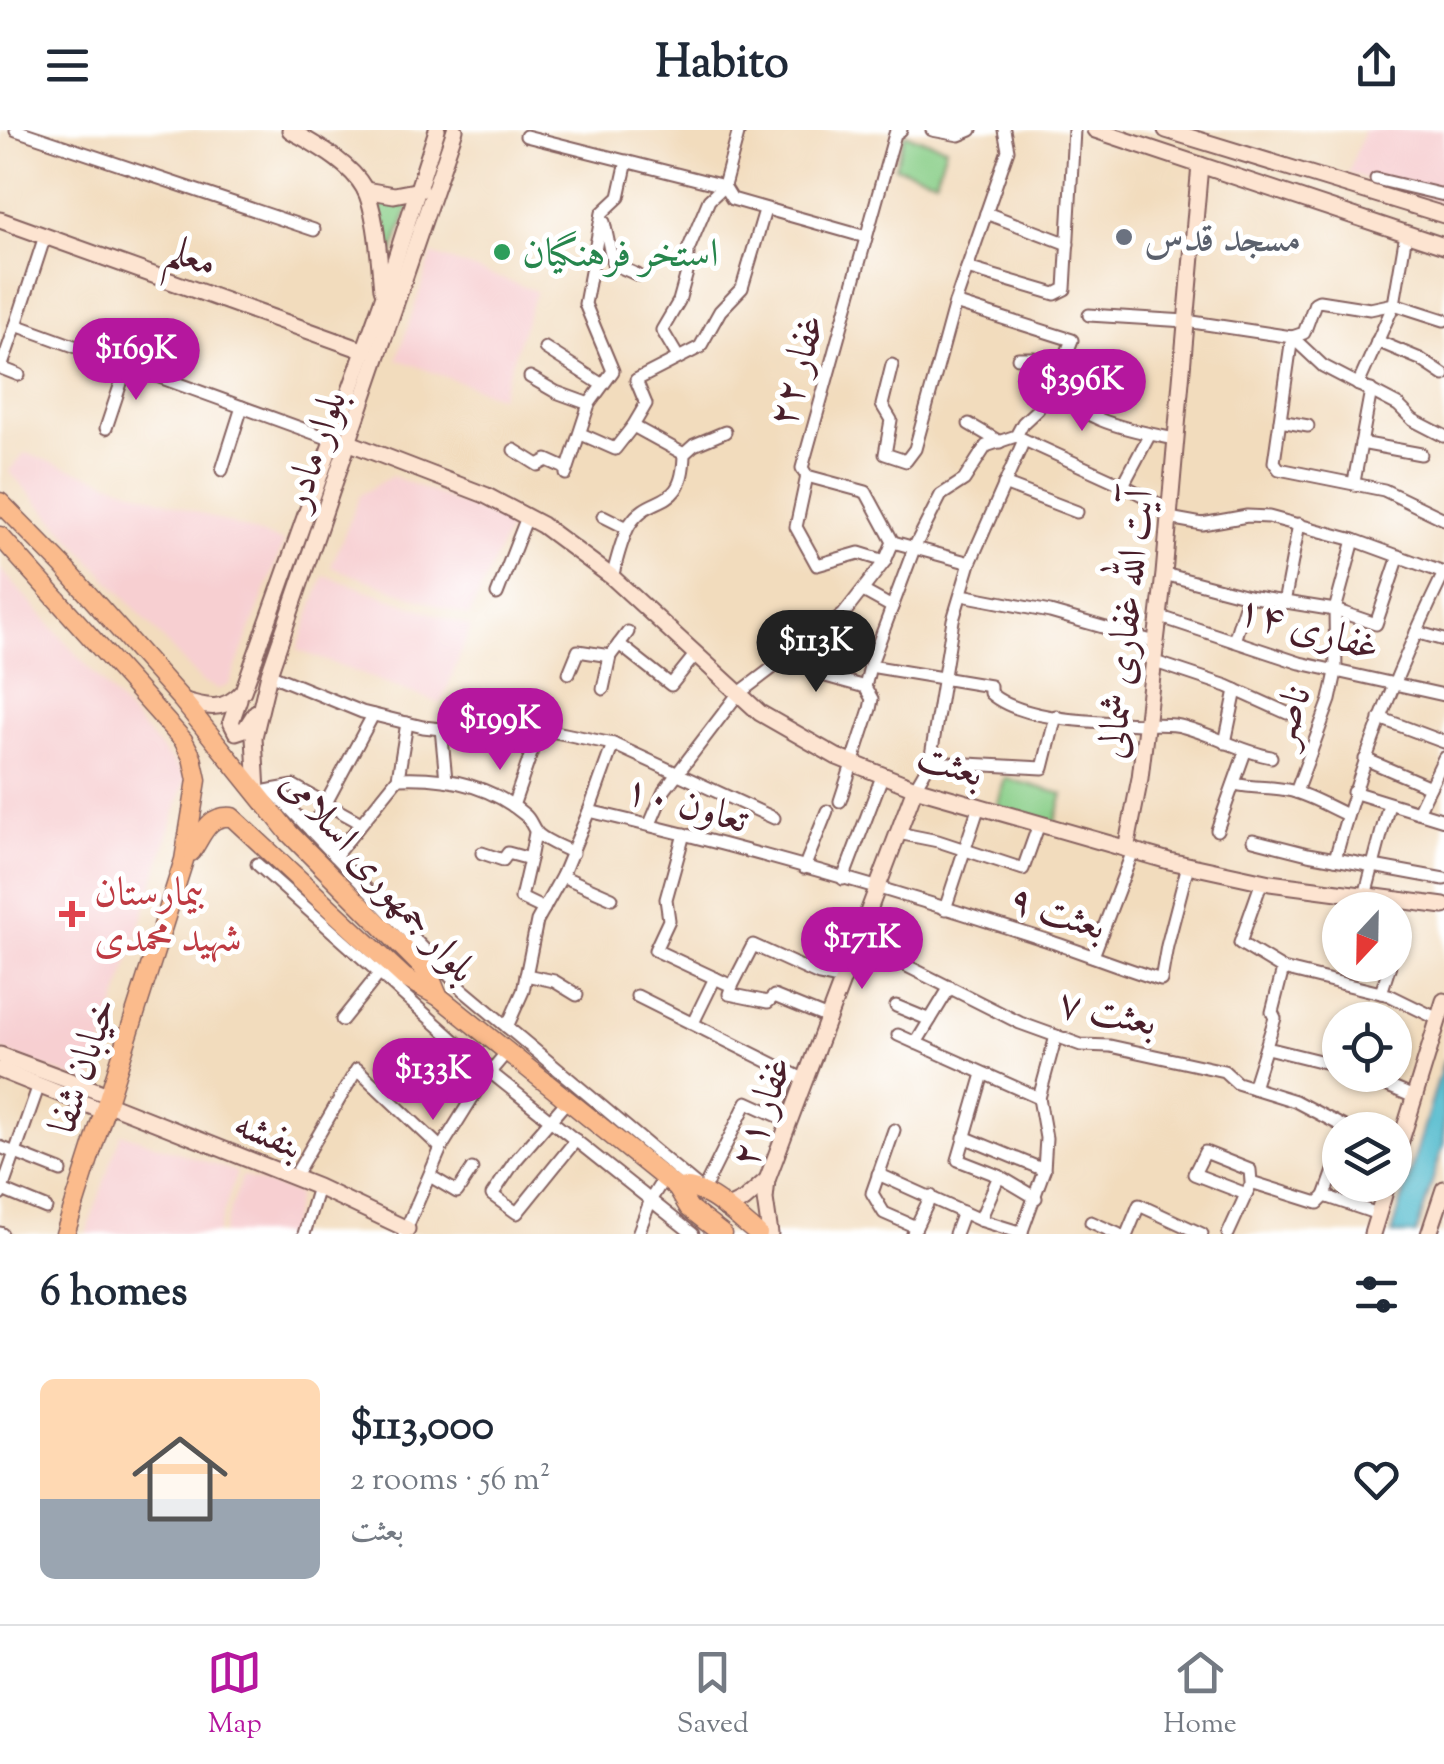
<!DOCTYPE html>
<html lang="en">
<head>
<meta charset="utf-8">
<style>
  body { margin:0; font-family:"Sorts Mill Goudy",Amiri,serif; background:#f2f2f3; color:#1f2937; height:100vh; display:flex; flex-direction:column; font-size:38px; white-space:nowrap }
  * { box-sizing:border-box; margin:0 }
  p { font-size:32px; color:#747a83 }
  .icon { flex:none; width:55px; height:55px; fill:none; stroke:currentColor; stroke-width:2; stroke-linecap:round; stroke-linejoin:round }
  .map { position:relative; height:1104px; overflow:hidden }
  .details { display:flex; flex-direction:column; background:#fff; flex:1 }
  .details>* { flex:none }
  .needle { width:65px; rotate:202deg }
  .buttons { position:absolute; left:1322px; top:762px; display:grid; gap:20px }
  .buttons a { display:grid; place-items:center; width:90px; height:90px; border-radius:50%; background:#fff; box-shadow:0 2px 8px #0004; font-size:50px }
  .price { position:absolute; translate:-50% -85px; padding:0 22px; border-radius:35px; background:#b5179e; color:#fff; font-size:32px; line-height:65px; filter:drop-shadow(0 2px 5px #0008) }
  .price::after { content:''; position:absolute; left:50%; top:60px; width:30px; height:22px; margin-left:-15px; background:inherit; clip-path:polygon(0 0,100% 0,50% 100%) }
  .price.current { background:#222; color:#fff }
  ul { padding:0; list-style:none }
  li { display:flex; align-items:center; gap:30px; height:250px; padding:0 40px }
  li+li { border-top:2px solid #e0e1e3 }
  li span { display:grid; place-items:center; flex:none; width:280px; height:200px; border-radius:15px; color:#555 }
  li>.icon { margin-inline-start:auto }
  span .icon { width:120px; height:120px; fill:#fffc; stroke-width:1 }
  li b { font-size:42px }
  h2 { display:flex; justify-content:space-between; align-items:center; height:120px; padding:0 40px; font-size:42px }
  header { display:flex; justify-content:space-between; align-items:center; height:130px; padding:0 40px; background:#fff; font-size:45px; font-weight:800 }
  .tab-bar { display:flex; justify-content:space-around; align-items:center; height:140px; border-top:2px solid #e0e1e3; background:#fff; font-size:28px; color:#747a83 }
  .tab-bar a { display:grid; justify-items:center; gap:5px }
  .tab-bar .current { color:#b5179e }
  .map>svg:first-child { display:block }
</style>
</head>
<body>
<header><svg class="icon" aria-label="menu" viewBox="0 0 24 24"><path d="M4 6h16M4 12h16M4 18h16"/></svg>Habito<svg class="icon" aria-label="share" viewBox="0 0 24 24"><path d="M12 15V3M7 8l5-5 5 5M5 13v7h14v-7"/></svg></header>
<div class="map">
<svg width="1444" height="1104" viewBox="0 0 1444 1104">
  <rect width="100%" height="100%" fill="#fff"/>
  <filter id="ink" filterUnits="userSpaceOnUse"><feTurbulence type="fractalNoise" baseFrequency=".01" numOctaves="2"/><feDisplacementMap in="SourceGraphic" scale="20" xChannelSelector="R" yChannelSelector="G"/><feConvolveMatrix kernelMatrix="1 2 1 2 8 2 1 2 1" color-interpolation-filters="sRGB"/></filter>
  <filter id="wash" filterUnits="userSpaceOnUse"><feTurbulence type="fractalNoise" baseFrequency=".0048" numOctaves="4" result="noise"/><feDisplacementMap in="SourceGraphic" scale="40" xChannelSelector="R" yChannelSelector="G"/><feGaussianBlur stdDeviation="2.25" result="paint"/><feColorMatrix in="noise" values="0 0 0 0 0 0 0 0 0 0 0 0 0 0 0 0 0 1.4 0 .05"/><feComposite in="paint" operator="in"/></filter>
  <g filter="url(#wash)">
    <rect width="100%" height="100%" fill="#f2dcbd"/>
    <g fill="#f7cfd1">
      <path d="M1364 0H1444V74L1348 43Z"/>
      <path d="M432 124 536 161 500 267 397 229Z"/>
      <path d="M25 323 284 412 229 555 219 559 202 552 9 341Z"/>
      <path d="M392 346 511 394 469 487 331 437 360 365Z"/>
      <path d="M0 438 186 647 91 955 0 920Z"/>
      <path d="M324 445 471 497 441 574 297 520Z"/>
      <path d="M121 1003 237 1042 217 1104H86Z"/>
      <path d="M242 1046 298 1064 288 1104H222Z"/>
    </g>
    <g fill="#8acf89" stroke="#6a775a" stroke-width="2.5">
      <path d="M905 4 946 17 936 50 895 37Z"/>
      <path d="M412 68 389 133 383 89 376 69Z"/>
      <path d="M1005 648 1063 664 1055 693 997 677Z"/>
    </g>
    <path fill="#4fb9cc" stroke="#4c6c7c" stroke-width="2.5" d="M1444 929V1013L1416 1104H1392Z"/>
  </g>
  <g filter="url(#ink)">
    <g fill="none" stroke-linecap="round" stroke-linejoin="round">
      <g stroke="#85615e" stroke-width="15">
        <g id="street">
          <path d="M16 0 314 100"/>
          <path d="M932 0 959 5 971 0"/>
          <path d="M1004 0 1008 20 967 138 1055 164 1065 159 1074 0"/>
          <path d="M526 6 724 56 732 69 866 107"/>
          <path d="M1376 49 1444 65"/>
          <path d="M986 83 1068 114"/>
          <path d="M604 92 613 134 638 145"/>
          <path d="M45 106 16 195 333 310"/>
          <path d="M955 173 967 138"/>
          <path d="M1089 185 1186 191 1292 207 1323 236 1398 275 1413 290 1444 306"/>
          <path d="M1444 190 1394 174 1370 179 1319 171 1315 173 1304 203 1292 207 1274 332 1279 339 1384 360 1444 389"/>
          <path d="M16 195 1 238 19 245"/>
          <path d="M1377 211 1420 229 1444 245"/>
          <path d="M545 218 601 254"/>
          <path d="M678 227 662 200 679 171 688 139V120L709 70 724 56 739 0"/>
          <path d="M1018 228H1034L1062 235 1055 248C1070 292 1137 301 1175 309"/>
          <path d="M892 235 882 275 891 290 885 324 906 331 915 319 955 173 1072 210 1062 235"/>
          <path d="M530 247 556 262 589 274"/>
          <path d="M1358 255 1394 174 1406 104"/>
          <path d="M1280 291 1308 296"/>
          <path d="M969 294 1000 312"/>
          <path d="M106 298 127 235"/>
          <path d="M581 304 615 319 633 296"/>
          <path d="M1020 308 1123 355 1170 380"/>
          <path d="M1361 313 1421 324"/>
          <path d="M514 320 538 335 547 330 567 339"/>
          <path d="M684 324 633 296 646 274 636 250 700 217 720 181 742 158 765 80"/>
          <path d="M222 340 242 277"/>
          <path d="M566 344 589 274 613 241 585 174 602 83 619 67 627 31"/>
          <path d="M807 346 796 397 817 435 859 423 885 431"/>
          <path d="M1354 352 1371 260"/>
          <path d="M1004 354 1077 382"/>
          <path d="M1123 355 1150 304"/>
          <path d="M603 386 627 398"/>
          <path d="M1169 388 1202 394 1247 386 1269 387 1354 410 1444 443"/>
          <path d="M893 412 970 433"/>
          <path d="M1164 444 1248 466 1335 480 1376 494 1399 426"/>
          <path d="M612 447C617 431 621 409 630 394 651 361 683 384 684 324L694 315 725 302"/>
          <path d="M863 461 892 477"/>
          <path d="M497 464 527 387"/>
          <path d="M962 465 1050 482 1155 512"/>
          <path d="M1284 473 1299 394"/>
          <path d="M1158 486 1300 533 1444 565"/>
          <path d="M1416 502 1444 510"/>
          <path d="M1234 511 1248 466"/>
          <path d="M619 514 671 555 695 525"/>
          <path d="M791 524 822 545 865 557"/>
          <path d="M1152 531 1227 556 1287 583"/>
          <path d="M870 536 990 556V563C1022 592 1102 592 1145 594 1158 595 1172 593 1184 597 1214 605 1240 621 1271 627"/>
          <path d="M569 543 578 521 610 526"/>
          <path d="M269 544 362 582 423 597 536 609 541 599 613 614 774 688"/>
          <path d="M603 559 610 526 628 502"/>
          <path d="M1380 588 1444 612"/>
          <path d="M441 598 446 650"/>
          <path d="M1225 613 1236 560"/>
          <path d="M1365 629 1430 657"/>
          <path d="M930 632 1043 638 1056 586"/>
          <path d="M398 648C443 646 489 654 525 685 531 690 532 698 538 704 547 712 562 717 573 723"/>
          <path d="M1235 654C1255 659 1272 656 1292 661 1311 666 1329 677 1347 685"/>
          <path d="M915 658 930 632 953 490 970 433 1024 310"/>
          <path d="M272 660 463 860 703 1061 747 972 789 991"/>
          <path d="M266 661 294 656 361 693"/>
          <path d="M1296 662 1330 570 1336 542 1335 480 1354 410"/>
          <path d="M1353 662 1444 690"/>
          <path d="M840 671 870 579 872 569 865 557 870 536 915 416 941 365 964 350 986 316 1016 306 1023 293 1038 279"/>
          <path d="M513 676 536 609"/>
          <path d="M589 681 613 614"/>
          <path d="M1418 682 1444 628"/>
          <path d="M650 694 664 661 738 564 843 485 885 431 893 412 866 362 807 346 802 338 895 4 901 0"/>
          <path d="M1217 700 1245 622"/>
          <path d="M311 701 373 585"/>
          <path d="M898 703 938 711 1023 739 1039 694"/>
          <path d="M684 704 666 769 669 790 655 820 732 856 729 864 768 872 774 866 828 888"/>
          <path d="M1253 710 1308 724 1444 749"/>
          <path d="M482 723 503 730 508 723 530 729 535 703"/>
          <path d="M335 726 398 648 407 593"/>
          <path d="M530 729 521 768 544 779"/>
          <path d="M1335 729C1362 629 1399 535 1444 443"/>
          <path d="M257 734 490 942 693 1104"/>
          <path d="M804 738 827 681"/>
          <path d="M562 746 612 768"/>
          <path d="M843 749 883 644"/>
          <path d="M1262 751 1240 813 1283 839 1389 865 1438 889"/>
          <path d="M1365 766 1389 674"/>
          <path d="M945 779 979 676"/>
          <path d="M856 814 903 834 1020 893 1081 915 1110 916 1224 941 1237 953 1295 971 1350 1000"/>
          <path d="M1093 826 1133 721"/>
          <path d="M526 845 554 851 577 865"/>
          <path d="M732 856 753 815 819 845 842 850"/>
          <path d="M1381 863 1390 835"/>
          <path d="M637 866 805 950"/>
          <path d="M896 876 930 890"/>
          <path d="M342 890 379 844"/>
          <path d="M693 893 715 848"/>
          <path d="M507 897 523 861 537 791 562 746 589 681C743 717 896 761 1046 810 1085 823 1122 838 1161 850L1167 816 1188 735"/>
          <path d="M898 905 1039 968"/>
          <path d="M916 913 950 857"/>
          <path d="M1267 918 1340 936"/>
          <path d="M983 944 958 1030 999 1046 1036 1068"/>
          <path d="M1362 945 1414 967"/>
          <path d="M1253 958 1275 888 1272 882 1283 839"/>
          <path d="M567 971 515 1031 492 1065 517 1083 576 1010"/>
          <path d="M894 1000 872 1063 884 1083 916 1097"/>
          <path d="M964 1007 1044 1040"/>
          <path d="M0 1017 61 1041"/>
          <path d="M878 1044 980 1090 1022 1103"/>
          <path d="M430 1046 457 1062 472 1039"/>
          <path d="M294 1047 357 939 441 1018"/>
          <path d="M0 1059 46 1078"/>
          <path d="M1246 1064 1194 1044 1205 1022 1250 1040 1251 1052 1318 1073 1325 1066 1378 1084"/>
          <path d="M0 1065 39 955"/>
          <path d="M1325 1066 1340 1024"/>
          <path d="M980 1090 999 1046"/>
          <path d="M1091 1092 1118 1104"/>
          <path d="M0 1103 2 1104"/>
          <path d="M913 1103 931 1066"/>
          <path d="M304 1104 318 1057"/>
          <path d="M404 1104 441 1018 484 949 507 922"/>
          <path d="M638 1104 651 1069 664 1048"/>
          <path d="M955 1104 963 1082"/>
          <path d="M1021 1104 1044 1040 1046 1008 1039 968 1056 906"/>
          <path d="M1127 1104 1139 1075 1202 1104"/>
          <path d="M1228 1104 1249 1058"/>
        </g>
      </g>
      <g stroke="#85615e" stroke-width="19">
        <g id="secondary">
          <path d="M290 0C315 15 349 32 364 58 377 82 379 131 382 159"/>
          <path d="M1095 0 1444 116"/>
          <path d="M1166 0 1444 85"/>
          <path d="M365 60 394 65 420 60"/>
          <path d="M0 90 365 221"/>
          <path d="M350 313 485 365 542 395 612 447 760 583 837 627 915 658 1169 731 1270 753 1444 776"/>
          <path d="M239 569 231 592 236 602 245 599 256 582"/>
          <path d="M182 570C207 578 224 582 243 561L383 168 437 0"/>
          <path d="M257 662 254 607 269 544 455 0"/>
          <path d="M1126 719 1140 648 1164 444 1200 35"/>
          <path d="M0 925 108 965"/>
          <path d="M0 940 103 981"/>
          <path d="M106 973 318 1057 407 1099"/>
          <path d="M1395 1030 1444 871"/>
          <path d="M726 1079 744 1070 767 1050"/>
          <path d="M770 1104 765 1069 767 1050 915 658"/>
          <path d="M1372 1104 1387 1055"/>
          <path d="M1429 1104 1444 1059"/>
        </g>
      </g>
      <g stroke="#85615e" stroke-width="21">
        <g id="primary">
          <path d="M0 372 63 436 182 570 289 703 429 844 438 866 677 1058C706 1053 736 1087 758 1104"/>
          <path d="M0 406 183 610 192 627 197 650 184 730 65 1104"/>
          <path d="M191 722C203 705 207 685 232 687L405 848 438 866"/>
          <path d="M677 1058 689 1078 722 1104"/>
        </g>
      </g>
      <use href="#street" stroke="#fff" stroke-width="11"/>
      <use href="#secondary" stroke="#fde4d1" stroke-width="15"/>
      <use href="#primary" stroke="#fbbb8c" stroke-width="18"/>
    </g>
  </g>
  <circle fill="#6b7280" stroke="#fff" stroke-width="4" cx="1124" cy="107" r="10"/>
  <circle fill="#2e9e5b" stroke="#fff" stroke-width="4" cx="502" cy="122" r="10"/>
  <path fill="#e0444e" stroke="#fff" stroke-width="4" d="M67 769h10v10h10v10h-10v10h-10v-10h-10v-10h10z"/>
  <g text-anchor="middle" stroke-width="10" stroke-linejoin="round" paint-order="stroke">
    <g font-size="40" fill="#5b616d" stroke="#fff" text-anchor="start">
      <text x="1144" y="121">مسجد قدس</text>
    </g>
    <g font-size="40" fill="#27864d" stroke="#fff" text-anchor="start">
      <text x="522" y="136">استخر فرهنگیان</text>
    </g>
    <g font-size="40" fill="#4a1f2b" stroke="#fff">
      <text transform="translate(193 125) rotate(20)" y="14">معلم</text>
      <text transform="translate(795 240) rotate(-74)" y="14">غفار ۲۲</text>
      <text transform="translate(313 319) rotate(-71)" y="14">بلوار مادر</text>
      <text transform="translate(1124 494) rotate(-84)" y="14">آیت الله غفاری شمالی</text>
      <text transform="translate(1309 497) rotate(16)" y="14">غفاری ۱۴</text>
      <text transform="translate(1288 585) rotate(-71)" y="14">ناصر</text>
      <text transform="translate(951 633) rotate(18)" y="14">بعثت</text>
      <text transform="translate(687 673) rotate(15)" y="14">تعاون ۱۰</text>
      <text transform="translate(380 745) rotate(48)" y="14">بلوار جمهوری اسلامی</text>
      <text transform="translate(1058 781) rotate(18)" y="14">بعثت ۹</text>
      <text transform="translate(1108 881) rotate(12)" y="14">بعثت ۷</text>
      <text transform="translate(81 935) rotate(-72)" y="14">خیابان شفا</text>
      <text transform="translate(760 981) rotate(-71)" y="14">غفار ۲۱</text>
      <text transform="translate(269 1003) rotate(22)" y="14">بنفشه</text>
    </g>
    <g font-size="40" fill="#be3a42" stroke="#fff" text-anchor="start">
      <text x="94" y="775">بیمارستان<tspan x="94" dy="46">شهید محمدی</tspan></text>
    </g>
  </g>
</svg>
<div class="buttons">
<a><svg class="needle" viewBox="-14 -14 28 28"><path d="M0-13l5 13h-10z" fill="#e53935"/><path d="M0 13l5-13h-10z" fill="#747a83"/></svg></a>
<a><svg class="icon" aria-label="locate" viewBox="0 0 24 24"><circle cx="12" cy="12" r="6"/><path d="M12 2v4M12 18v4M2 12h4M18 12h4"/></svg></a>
<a><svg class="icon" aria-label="layers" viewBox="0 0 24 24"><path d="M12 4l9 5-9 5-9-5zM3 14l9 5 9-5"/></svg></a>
</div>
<b class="price" style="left:136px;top:273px">$169K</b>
<b class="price" style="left:1082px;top:304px">$396K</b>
<b class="price current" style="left:816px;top:565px">$113K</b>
<b class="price" style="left:500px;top:643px">$199K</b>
<b class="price" style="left:862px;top:862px">$171K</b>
<b class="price" style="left:433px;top:993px">$133K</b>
</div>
<section class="details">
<h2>6 homes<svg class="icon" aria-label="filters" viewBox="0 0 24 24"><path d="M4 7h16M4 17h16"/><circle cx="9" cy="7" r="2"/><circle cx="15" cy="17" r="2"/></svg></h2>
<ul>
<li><span style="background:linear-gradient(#ffd9b3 60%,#9aa5b1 0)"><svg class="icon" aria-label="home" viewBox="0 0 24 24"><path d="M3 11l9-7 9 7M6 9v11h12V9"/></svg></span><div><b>$113,000</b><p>2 rooms · 56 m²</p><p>بعثت</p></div><svg class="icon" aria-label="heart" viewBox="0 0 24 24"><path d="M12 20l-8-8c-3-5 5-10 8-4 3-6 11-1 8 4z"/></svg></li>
</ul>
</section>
<nav class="tab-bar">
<a class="current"><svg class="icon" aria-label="map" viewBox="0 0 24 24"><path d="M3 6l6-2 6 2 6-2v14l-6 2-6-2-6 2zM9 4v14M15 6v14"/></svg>Map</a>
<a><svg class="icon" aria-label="saved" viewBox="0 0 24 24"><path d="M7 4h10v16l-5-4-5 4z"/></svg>Saved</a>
<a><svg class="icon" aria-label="home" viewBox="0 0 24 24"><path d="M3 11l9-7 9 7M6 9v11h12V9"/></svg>Home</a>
</nav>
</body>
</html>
